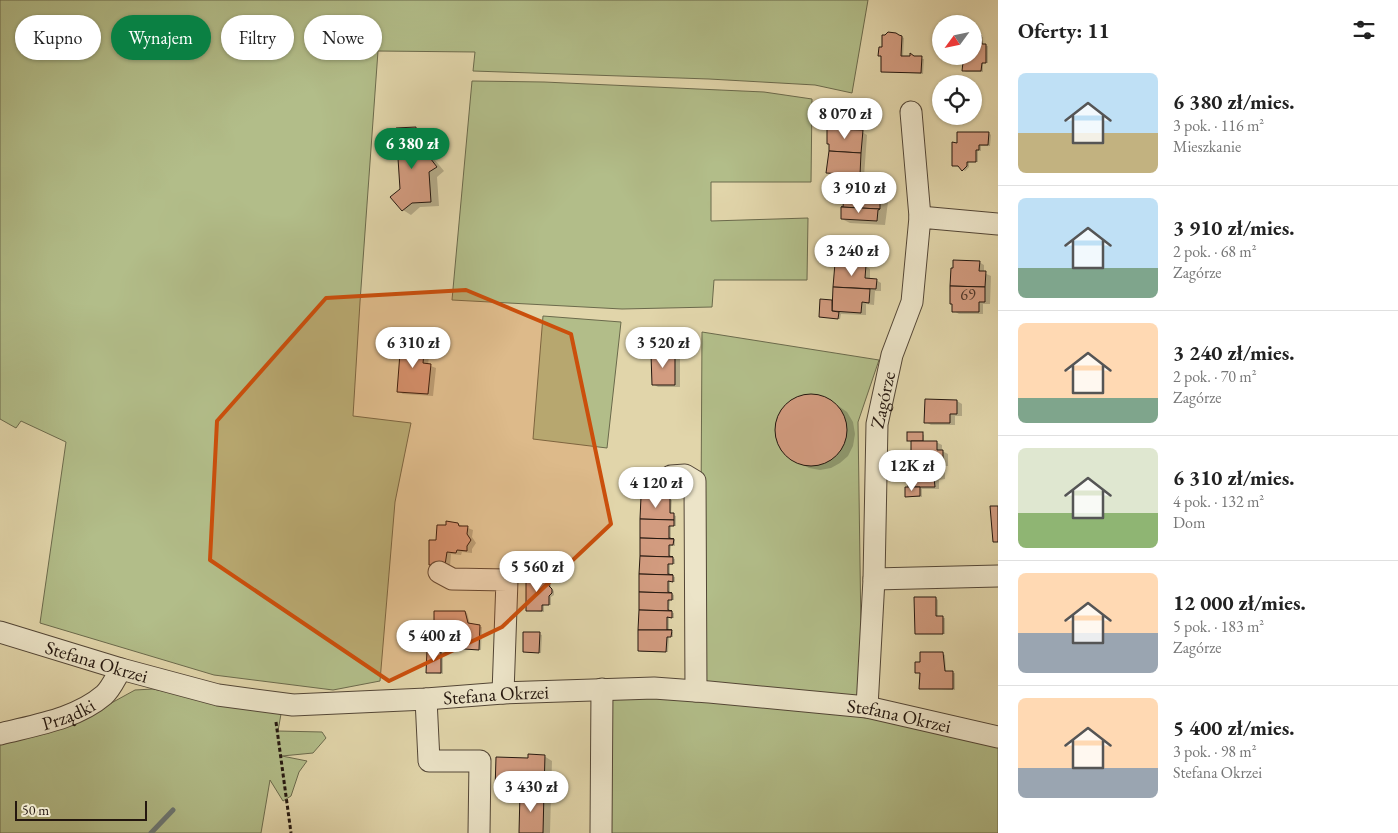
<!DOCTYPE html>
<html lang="pl">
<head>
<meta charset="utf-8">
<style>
  body { margin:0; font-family:"EB Garamond",serif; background:#f2f2f2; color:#222; height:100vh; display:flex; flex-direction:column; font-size:19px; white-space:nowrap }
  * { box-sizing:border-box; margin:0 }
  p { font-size:16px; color:#767676 }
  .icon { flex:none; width:28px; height:28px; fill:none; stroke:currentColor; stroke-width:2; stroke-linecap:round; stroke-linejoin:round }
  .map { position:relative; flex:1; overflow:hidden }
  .drawer { display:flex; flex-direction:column; background:#fff; width:400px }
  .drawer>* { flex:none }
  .top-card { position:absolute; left:15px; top:15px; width:475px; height:45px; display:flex; gap:10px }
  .needle { width:32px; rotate:237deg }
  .controls { position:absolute; left:932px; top:15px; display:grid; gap:10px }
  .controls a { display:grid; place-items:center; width:50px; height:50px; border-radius:50%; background:#fff; box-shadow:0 1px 4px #0004; font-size:25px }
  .scale { position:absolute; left:15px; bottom:12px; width:132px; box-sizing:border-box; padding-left:5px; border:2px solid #24170f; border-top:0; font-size:14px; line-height:18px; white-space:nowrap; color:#24170f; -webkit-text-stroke:4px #ece4c8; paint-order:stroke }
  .price { position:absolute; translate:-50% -42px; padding:0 11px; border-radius:18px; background:#fff; color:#222; font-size:16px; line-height:32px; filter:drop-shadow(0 1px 2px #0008) }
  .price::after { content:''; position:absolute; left:50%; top:30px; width:15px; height:11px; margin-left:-8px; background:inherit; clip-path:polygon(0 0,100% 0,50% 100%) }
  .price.active { background:#0b8043; color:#fff }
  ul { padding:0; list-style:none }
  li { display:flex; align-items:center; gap:15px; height:125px; padding:0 20px }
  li+li { border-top:1px solid #e0e0e0 }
  li span { display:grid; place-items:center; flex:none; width:140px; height:100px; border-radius:8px; color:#555 }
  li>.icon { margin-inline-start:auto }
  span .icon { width:60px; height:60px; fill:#fffc; stroke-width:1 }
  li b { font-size:21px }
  h2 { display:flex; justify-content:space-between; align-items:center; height:60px; padding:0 20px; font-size:21px }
  .tag { padding:0 18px; border-radius:22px; background:#fff; box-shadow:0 1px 4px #0004; font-size:18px; line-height:45px }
  .tag.active { background:#0b8043; color:#fff }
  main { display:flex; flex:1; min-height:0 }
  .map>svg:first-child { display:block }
</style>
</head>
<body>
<main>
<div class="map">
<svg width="998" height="833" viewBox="0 0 998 833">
  <rect width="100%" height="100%" fill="#e1d5aa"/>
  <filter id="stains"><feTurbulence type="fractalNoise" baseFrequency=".004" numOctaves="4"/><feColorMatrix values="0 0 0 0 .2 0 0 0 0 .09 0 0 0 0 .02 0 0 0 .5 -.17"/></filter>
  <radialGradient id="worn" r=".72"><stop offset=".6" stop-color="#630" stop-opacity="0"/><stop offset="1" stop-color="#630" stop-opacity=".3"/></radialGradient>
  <g fill="#b2bd89" stroke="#6b6a4c">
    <path d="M0 0H868L852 93 815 85 709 79 473 71 475 52 378 51 360 302 353 416 411 423 395 502 380 681 333 690 214 675 40 623 66 442 21 421 16 428 0 419Z"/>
    <path d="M472 81 544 82 764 92 812 99 811 182H711V221L808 218 807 280H714L712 307 622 309 452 300Z"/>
    <path d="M543 316 621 322 607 448 533 439Z"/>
    <path d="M702 332 879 360 858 422 862 702 700 685Z"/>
    <path d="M153 689 281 714 278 731 322 732 326 738 313 753 282 756 307 761 299 772 291 796 283 801 270 780 261 833H0V744L84 718 135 690Z"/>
    <path d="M709 692 998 737V833H608L611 700Z"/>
  </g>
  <g fill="#0003">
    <path d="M974 36 983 37V45L988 46V63H983V72H966L964 71V63L960 62 974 56Z"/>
    <path d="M902 37 904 38 903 57 924 59 923 74 882 71V57L880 55Z"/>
    <path d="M416 129 423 133 424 147 444 171 437 177 439 206 420 207 411 215 403 210 401 189Z"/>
    <path d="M862 132 867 135 864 177 832 175 827 172 831 145 828 143Z"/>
    <path d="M989 133 991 135 990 146H981V151H978V162H969V167L965 171 960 167 954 165 958 144Z"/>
    <path d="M880 198 888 202 885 225 850 223 842 219Z"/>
    <path d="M979 262 984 265V273L991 276 990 304H983V314H959L954 311Z"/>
    <path d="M836 265 865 266 870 269V280H876L881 283V291H875L874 305 866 304V315L841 314 840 319 821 317 832 301 834 302Z"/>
    <path d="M425 343 430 346 428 365 436 368 433 396 403 394 398 391Z"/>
    <path d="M675 355 680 358V387H658L653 384Z"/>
    <path d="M806 395 818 396 837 405 847 412 853 422 855 434 853 446 848 456 840 463 831 468 820 470 809 468 799 463 790 458 783 450 778 440 777 428 779 417 786 407 795 399Z"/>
    <path d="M926 400 957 401 962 404V416H955V425H931L926 422Z"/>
    <path d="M922 434 924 435V442H936L942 445V451L948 454V466H945V479L939 480V489H922V497H909L906 496 913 488 912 442 908 440Z"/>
    <path d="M669 499 672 500 671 514 676 516V526H671V539L675 540V546H671L670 557 675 559V564H670V575L675 577V582H670V593L674 595V600H670L669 612 674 613V618H669V631L673 632V637H669L668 652H641L639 651Z"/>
    <path d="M458 524 473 530 472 537 476 543 472 549V553L462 552 461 555 451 554 450 567H435L430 564 437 541Z"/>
    <path d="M549 579 551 580V588L554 591V595L551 597V605H544V612L527 610Z"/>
    <path d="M936 598 938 600V617L945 618V634H919L917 633Z"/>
    <path d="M465 612 467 613 470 624 482 627 481 650 435 646Z"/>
    <path d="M539 634 542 635 541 653 524 652Z"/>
    <path d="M440 653 443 654V674L428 672Z"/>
    <path d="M943 654 945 655 946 672 955 673V690L921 688V673L916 672 921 663Z"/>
    <path d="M544 756 552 761 550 833H521L522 795H504L496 790 529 759Z"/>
  </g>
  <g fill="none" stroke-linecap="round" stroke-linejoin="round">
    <path stroke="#6b7673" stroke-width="5" d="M151 833 173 810"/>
  </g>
  <g fill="#d29b7f" stroke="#24170f">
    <path d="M888 32 896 33 899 35 902 36 901 56H910V53L914 56H922L921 73 881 72V56H878L879 47H882V35H885Z"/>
    <path d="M974 35H981L982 44H986V63H982L981 71H962L963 62H959V56H974Z"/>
    <path d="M416 127 417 141 437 167 429 172 431 202 412 203 402 211 390 197 400 189 396 128Z"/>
    <path d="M827 129 863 130 861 153 829 151V144H827Z"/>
    <path d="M957 132H989L988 145H979V150H976V162H967V166L962 171 958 166H952V142L957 143Z"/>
    <path d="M829 151 861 153 860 175 826 173Z"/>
    <path d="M844 195 880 197V209L841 207H843Z"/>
    <path d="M841 207 880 209 878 210 877 221 841 219Z"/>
    <path d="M953 260 980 261 979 271H986L985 287 950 286 951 268H953Z"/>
    <path d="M835 263 866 265 865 278 877 279 876 289 833 287Z"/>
    <path d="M950 286 985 287V302H979V312H952V304H950Z"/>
    <path d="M833 287 870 289 869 303 862 302 861 313 832 311Z"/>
    <path d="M820 299 832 300V311L839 312 838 319 819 317Z"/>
    <path d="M401 340 425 342 423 363 431 364 428 394 397 392Z"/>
    <path d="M651 354H675V385H652Z"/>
    <circle cx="811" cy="430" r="36"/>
    <path d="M925 399 957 400V414H950V423H924Z"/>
    <rect x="907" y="432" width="16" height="9"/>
    <path d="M911 441H937V450H943V464L911 463Z"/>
    <path d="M908 464H940V477H934L935 487H908Z"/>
    <path d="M905 487H920V496L905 497Z"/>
    <path d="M641 497 670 498V513H674V520L640 519Z"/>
    <path d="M990 506H998V542H993Z"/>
    <path d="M640 519 674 520V526H669V538L674 539 640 538Z"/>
    <path d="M446 521 458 523 459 526H468L467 534 471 540 467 546V551L457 550 456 553 447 552 445 565H429V540H436L437 525H446Z"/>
    <path d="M640 538 674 539 673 545H669V556L673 557 640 556Z"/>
    <path d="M640 556 673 557V564H668V574L673 575 639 574Z"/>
    <path d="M639 574 673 575V582L668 581V592L672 593 639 592Z"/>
    <path d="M526 577 549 578V586L552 589V593L549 596V605H542V611H526Z"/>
    <path d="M639 592 672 593V600H668V610L672 611 639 610Z"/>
    <path d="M914 597H936V616H943V634H915Z"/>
    <path d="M639 610 672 611V618L667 617V630H672H638Z"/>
    <path d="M434 611H465L468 623 480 625 479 650 434 647Z"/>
    <path d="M638 630H672L671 637H667L666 652 638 651Z"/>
    <path d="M523 632H540L539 653 523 652Z"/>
    <path d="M427 650 441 652V673H426Z"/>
    <path d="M920 652H943L945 671H953V689H919L920 673H915V662H920Z"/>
    <path d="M528 754 545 755 544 792 495 791 496 757 528 758Z"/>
    <path d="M520 792H544L543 833H519Z"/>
  </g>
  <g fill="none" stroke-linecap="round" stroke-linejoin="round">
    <g stroke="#534636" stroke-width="23">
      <g id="minor">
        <path d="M911 112 920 217"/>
        <path d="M671 476 685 475 695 481 696 691"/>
        <path d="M439 572 452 579 507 580 503 693"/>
        <path d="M874 579 998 576"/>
        <path id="s1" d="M0 632 121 669 218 695 293 705 426 699 503 693 654 688 709 692 867 707 998 737"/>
        <path d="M426 699 429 761H480L479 833"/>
        <path id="s2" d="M867 707 874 579 877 424 892 355 912 302 920 217 998 224"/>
        <path id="s3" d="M0 734C35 725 76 719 104 695 111 689 116 677 121 669"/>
        <path d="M601 833 602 689"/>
      </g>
    </g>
    <path stroke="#24170f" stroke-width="3" stroke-dasharray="4 2.5" stroke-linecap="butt" d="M276 722 291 833"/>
    <use href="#minor" stroke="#ece4c8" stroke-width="21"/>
  </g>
  <path fill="#cb4f0c" fill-opacity="0.2" stroke="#cb4f0c" stroke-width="4" stroke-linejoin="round" d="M466 290 571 334 611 524 502 627 389 681 210 560 217 421 326 298Z"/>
  <g text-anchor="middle" stroke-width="5" stroke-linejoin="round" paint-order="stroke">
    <g font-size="16" fill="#50382b">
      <text x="968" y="300">69</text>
    </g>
    <g font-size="19" fill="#24170f" stroke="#ece4c8">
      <text dy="7" stroke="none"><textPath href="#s2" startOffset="308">Zagórze</textPath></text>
      <text dy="7" stroke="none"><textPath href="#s1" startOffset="101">Stefana Okrzei</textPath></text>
      <text dy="7" stroke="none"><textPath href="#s1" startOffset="506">Stefana Okrzei</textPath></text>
      <text dy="7" stroke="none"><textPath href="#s3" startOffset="71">Prządki</textPath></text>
      <text dy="7" stroke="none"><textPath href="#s1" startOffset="911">Stefana Okrzei</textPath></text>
    </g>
  </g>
  <rect width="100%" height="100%" filter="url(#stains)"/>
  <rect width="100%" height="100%" fill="url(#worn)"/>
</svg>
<div class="controls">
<a><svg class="needle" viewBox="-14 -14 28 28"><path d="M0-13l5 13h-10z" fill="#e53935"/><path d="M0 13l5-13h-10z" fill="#767676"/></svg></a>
<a><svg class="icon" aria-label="locate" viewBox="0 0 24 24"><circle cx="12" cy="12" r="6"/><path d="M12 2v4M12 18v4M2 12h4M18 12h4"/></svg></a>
</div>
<div class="scale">50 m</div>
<b class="price" style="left:845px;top:140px">8 070 zł</b>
<b class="price active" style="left:412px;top:170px">6 380 zł</b>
<b class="price" style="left:859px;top:214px">3 910 zł</b>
<b class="price" style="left:852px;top:277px">3 240 zł</b>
<b class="price" style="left:413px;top:369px">6 310 zł</b>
<b class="price" style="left:663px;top:369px">3 520 zł</b>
<b class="price" style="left:912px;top:492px">12K zł</b>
<b class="price" style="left:656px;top:509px">4 120 zł</b>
<b class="price" style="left:537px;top:593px">5 560 zł</b>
<b class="price" style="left:434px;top:662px">5 400 zł</b>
<b class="price" style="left:531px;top:813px">3 430 zł</b>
<div class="top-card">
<a class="tag">Kupno</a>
<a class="tag active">Wynajem</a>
<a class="tag">Filtry</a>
<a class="tag">Nowe</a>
</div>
</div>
<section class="drawer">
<h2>Oferty: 11<svg class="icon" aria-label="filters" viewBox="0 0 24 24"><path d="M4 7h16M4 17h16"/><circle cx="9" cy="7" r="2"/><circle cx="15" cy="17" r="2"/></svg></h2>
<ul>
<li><span style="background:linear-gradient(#bfe0f5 60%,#c2b280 0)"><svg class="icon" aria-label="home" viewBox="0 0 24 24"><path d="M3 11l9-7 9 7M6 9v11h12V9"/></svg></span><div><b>6 380 zł/mies.</b><p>3 pok. · 116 m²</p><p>Mieszkanie</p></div></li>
<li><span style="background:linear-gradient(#bfe0f5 70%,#7fa58c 0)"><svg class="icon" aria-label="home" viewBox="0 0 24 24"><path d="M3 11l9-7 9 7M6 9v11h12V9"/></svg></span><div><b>3 910 zł/mies.</b><p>2 pok. · 68 m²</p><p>Zagórze</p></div></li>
<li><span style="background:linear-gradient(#ffd9b3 75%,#7fa58c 0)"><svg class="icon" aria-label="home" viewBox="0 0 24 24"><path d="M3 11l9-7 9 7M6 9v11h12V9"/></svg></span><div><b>3 240 zł/mies.</b><p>2 pok. · 70 m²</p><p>Zagórze</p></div></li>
<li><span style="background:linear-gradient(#dfe7d0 65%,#8fb573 0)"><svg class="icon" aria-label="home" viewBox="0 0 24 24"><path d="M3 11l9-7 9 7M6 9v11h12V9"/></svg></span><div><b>6 310 zł/mies.</b><p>4 pok. · 132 m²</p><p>Dom</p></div></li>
<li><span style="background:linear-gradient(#ffd9b3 60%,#9aa5b1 0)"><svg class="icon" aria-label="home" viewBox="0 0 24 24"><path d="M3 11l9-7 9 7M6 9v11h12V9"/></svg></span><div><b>12 000 zł/mies.</b><p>5 pok. · 183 m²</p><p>Zagórze</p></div></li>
<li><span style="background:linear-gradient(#ffd9b3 70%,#9aa5b1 0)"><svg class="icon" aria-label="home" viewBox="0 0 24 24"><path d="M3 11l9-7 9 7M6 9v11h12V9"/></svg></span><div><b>5 400 zł/mies.</b><p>3 pok. · 98 m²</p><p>Stefana Okrzei</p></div></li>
</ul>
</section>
</main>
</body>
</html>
